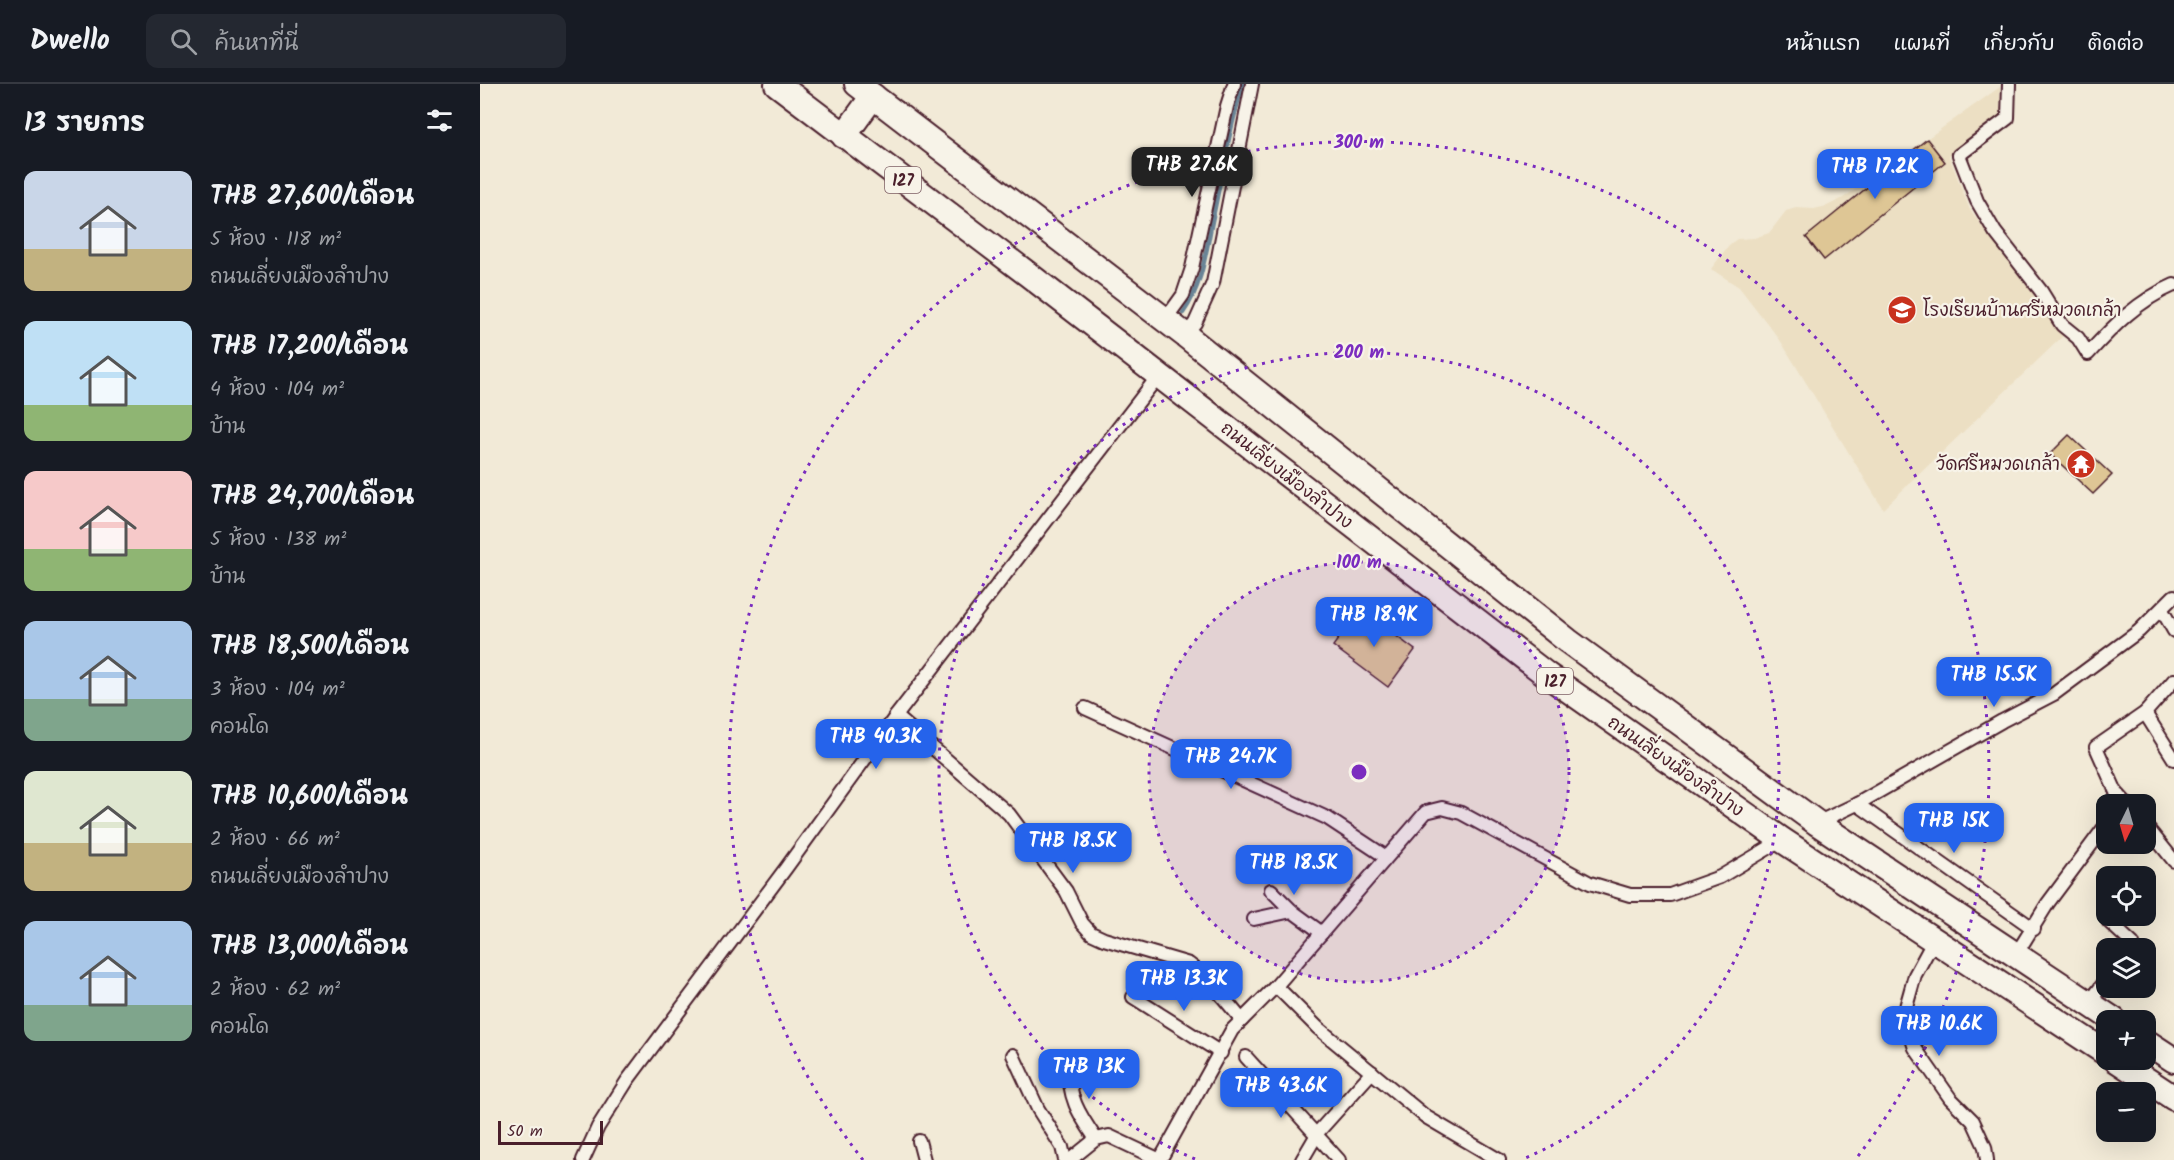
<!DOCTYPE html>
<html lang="th">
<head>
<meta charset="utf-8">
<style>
  body { margin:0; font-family:Kalam,"Playpen Sans Thai",sans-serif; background:#242831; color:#f1f3f6; height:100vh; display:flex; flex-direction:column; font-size:22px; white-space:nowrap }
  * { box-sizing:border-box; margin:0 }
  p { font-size:20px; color:#9ea1a6 }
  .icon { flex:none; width:33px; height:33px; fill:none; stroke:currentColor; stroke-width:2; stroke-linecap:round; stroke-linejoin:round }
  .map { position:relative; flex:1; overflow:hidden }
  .details { display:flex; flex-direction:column; background:#171b24; width:480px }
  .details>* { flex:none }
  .needle { width:39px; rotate:185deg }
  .controls { position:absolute; left:1616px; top:710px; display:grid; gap:12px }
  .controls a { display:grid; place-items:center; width:60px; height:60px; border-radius:12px; background:#171b24; box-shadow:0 6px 24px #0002; font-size:30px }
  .scale { position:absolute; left:18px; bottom:15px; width:105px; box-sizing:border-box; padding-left:6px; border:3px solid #4a1f2b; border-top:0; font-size:16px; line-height:21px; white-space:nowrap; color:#4a1f2b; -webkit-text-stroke:4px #f7f3e8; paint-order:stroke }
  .price { position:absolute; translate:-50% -51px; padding:0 14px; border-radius:12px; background:#2563eb; color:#fff; font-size:20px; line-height:39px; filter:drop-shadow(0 2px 3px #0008) }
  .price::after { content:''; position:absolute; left:50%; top:36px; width:18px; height:14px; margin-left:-9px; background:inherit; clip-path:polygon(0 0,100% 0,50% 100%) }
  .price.active { background:#222; color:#fff }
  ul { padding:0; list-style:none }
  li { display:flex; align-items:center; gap:18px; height:150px; padding:0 24px }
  li span { display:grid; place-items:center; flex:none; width:168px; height:120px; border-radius:12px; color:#555 }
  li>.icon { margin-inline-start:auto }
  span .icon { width:72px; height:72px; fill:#fffc; stroke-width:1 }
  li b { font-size:26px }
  h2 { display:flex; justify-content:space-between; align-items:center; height:72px; padding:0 24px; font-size:26px }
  header { display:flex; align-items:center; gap:36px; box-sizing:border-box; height:84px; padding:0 30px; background:#171b24; border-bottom:2px solid #363941 }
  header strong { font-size:28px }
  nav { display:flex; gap:33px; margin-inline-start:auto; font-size:21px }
  .search { width:420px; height:54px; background:#242831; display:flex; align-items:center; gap:15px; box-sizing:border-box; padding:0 21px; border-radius:12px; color:#9ea1a6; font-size:22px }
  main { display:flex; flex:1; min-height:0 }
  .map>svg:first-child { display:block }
</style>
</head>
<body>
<header>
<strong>Dwello</strong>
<div class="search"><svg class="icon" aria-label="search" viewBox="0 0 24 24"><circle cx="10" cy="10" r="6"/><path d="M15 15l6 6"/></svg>ค้นหาที่นี่</div>
<nav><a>หน้าแรก</a><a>แผนที่</a><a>เกี่ยวกับ</a><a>ติดต่อ</a></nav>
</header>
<main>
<section class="details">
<h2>13 รายการ<svg class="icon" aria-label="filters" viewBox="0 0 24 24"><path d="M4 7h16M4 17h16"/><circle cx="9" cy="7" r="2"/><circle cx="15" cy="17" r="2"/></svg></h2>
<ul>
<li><span style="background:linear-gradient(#c9d6e8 65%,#c2b280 0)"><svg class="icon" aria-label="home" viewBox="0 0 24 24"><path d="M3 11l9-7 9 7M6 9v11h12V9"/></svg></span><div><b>THB 27,600/เดือน</b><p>5 ห้อง · 118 m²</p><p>ถนนเลี่ยงเมืองลำปาง</p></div></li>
<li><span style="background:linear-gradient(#bfe0f5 70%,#8fb573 0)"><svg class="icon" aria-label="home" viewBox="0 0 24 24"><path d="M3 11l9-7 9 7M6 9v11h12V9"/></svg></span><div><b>THB 17,200/เดือน</b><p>4 ห้อง · 104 m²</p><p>บ้าน</p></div></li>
<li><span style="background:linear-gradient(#f6c9c9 65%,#8fb573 0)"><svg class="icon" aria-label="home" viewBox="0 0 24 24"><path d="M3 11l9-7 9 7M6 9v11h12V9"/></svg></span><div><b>THB 24,700/เดือน</b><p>5 ห้อง · 138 m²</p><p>บ้าน</p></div></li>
<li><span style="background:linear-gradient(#a9c7e8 65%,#7fa58c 0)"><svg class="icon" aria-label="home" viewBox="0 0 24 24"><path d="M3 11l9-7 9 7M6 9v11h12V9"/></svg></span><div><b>THB 18,500/เดือน</b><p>3 ห้อง · 104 m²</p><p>คอนโด</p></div></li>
<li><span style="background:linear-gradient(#dfe7d0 60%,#c2b280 0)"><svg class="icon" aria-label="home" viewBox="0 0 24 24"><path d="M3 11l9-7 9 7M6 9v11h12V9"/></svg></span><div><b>THB 10,600/เดือน</b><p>2 ห้อง · 66 m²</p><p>ถนนเลี่ยงเมืองลำปาง</p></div></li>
<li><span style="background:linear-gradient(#a9c7e8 70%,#7fa58c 0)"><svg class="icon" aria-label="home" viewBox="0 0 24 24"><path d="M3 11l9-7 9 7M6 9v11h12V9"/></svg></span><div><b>THB 13,000/เดือน</b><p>2 ห้อง · 62 m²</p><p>คอนโด</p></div></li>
</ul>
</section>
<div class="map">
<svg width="1694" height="1076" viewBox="0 0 1694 1076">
  <rect width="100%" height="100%" fill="#f2ead7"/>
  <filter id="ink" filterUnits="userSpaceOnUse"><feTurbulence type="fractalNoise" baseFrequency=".0167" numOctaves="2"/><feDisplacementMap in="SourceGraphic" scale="12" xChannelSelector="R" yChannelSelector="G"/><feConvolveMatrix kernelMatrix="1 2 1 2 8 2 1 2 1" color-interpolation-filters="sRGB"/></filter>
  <g filter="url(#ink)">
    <path fill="#ecdfc3" d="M1520 3V31L1515 38 1469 72 1490 126 1585 250 1403 425 1300 256 1259 203 1231 185 1249 161 1257 155 1274 154 1289 149 1306 127 1316 124 1334 125 1347 122 1363 114Z"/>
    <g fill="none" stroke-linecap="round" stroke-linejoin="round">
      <path stroke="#698496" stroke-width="4.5" d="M703 229C722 202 726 168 732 137 742 91 749 44 763 0"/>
    </g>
    <g fill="#dec695" stroke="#4a1f2b" stroke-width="1.5">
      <path d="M1447 55 1465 78 1344 176 1326 153Z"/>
      <path d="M1589 351 1632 391 1613 410 1570 370Z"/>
      <path d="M880 525 935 566 908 603 853 562Z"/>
    </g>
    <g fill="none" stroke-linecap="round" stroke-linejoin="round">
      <g stroke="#4a1f2b" stroke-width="16">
        <g id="street">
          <path d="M1529 0 1528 34 1479 71 1497 117 1515 148 1561 207 1582 241 1598 254 1608 270C1633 242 1659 216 1694 201"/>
          <path d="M685 236 703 211 712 184 747 22 754 0"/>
          <path d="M705 251 715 239 733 199 772 0"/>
          <path d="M1682 526 1694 547"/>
          <path d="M605 624 847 734 906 773"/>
          <path d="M1665 629 1694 675"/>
          <path d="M416 632 529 730 586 807 602 839 611 849 624 855 709 880 726 893 762 936"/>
          <path d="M1377 720 1554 845"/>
          <path d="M1647 720 1636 708 1616 663 1665 629 1694 596"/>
          <path d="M1337 739 1377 720 1522 637 1574 610 1659 547 1694 512"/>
          <path d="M1665 741 1694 777"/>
          <path d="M791 806 812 827"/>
          <path d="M774 835 812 827 842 849"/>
          <path d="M1628 837 1653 860 1650 864"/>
          <path d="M1454 856 1435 891 1426 923 1428 943 1435 964 1470 1014 1493 1037 1505 1063 1507 1076"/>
          <path d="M1535 872 1568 819 1626 741"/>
          <path d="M796 902 838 944 946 1033 1019 1076"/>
          <path d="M653 913 741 969"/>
          <path d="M1609 919 1626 896"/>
          <path d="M533 971 558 1025 582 1063 585 1076"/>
          <path d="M766 973 859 1076"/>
          <path d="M589 980C588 1013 598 1029 616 1055"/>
          <path d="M439 1057 444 1076"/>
          <path d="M103 1076 118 1043 147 997 306 784 416 632 679 291"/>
          <path d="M590 1076 616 1055 629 1052 680 1076"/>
          <path d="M680 1076 752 946 796 902 946 728 962 724 981 729 1110 799 1150 811H1190L1240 793 1302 756"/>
          <path d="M822 1076 839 1047 892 988"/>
        </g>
      </g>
      <g stroke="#4a1f2b" stroke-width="28">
        <g id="highway">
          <path d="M297 0 549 191 1067 591 1302 756 1626 969"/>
          <path d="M377 0 705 251 1088 557 1337 739 1634 936"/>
          <path d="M364 52 393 12"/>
          <path d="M1665 957 1694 976"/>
          <path d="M1635 975 1694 1014"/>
        </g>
      </g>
      <use href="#street" stroke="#f7f3e8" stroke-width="12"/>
      <use href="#highway" stroke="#f7f3e8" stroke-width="24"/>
    </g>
  </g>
  <circle cx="879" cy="688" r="210" fill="#7b2cbf" fill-opacity=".12"/>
  <g fill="none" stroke="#7b2cbf" stroke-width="3" stroke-dasharray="3 6">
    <circle cx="879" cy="688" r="210"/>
    <path d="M715 1075A420 420 0 1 1 1043 1075"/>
    <path d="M383 1076A630 630 0 1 1 1375 1076"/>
  </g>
  <defs>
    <g id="school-disc" transform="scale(1.5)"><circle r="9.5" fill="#c8321e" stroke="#f7f3e8"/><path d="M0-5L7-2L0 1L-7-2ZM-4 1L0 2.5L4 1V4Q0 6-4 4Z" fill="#fff"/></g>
    <g id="temple-disc" transform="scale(1.5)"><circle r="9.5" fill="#c8321e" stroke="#f7f3e8"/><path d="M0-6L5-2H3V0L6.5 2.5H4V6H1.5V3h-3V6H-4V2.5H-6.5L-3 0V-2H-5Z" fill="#fff"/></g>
  </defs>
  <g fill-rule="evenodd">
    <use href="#school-disc" x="1422" y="226"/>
    <use href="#temple-disc" x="1601" y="380"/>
  </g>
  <g text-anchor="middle" stroke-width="4.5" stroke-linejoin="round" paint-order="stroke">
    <g fill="#f7f3e8" stroke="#7e5f64" stroke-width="1.5">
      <rect x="405" y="83" width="36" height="26" rx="4.5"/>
      <rect x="1057" y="584" width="36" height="26" rx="4.5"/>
    </g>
    <g font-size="16" font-weight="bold" fill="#4a1f2b">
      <text x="423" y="102">127</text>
      <text x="1075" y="603">127</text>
    </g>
    <g font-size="18" fill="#4a1f2b" stroke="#f7f3e8" text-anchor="start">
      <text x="1443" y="232">โรงเรียนบ้านศรีหมวดเกล้า</text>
      <text x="1580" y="386" text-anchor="end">วัดศรีหมวดเกล้า</text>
    </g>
    <g font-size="18" fill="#4a1f2b" stroke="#f7f3e8">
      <text transform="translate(807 391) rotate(38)" y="6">ถนนเลี่ยงเมืองลำปาง</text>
      <text transform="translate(1196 682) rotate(35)" y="6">ถนนเลี่ยงเมืองลำปาง</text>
    </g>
  </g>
  <circle cx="879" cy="688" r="9" fill="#7b2cbf" stroke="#f7f3e8" stroke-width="3"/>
  <g font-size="18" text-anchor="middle" font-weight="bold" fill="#7b2cbf" stroke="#f7f3e8" stroke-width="4.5" stroke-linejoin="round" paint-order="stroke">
    <text x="879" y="64">300 m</text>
    <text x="879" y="274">200 m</text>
    <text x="879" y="484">100 m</text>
  </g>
</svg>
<div class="controls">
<a><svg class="needle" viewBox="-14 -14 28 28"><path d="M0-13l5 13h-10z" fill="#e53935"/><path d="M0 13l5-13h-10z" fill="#9ea1a6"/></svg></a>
<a><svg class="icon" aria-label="locate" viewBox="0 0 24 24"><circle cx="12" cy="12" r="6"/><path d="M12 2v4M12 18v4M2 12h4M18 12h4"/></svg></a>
<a><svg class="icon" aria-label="layers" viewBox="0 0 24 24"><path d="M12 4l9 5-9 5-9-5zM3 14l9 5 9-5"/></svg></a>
<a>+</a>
<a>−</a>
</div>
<div class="scale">50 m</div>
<b class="price active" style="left:712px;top:114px">THB 27.6K</b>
<b class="price" style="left:1395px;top:116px">THB 17.2K</b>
<b class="price" style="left:894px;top:564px">THB 18.9K</b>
<b class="price" style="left:1514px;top:624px">THB 15.5K</b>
<b class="price" style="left:396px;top:686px">THB 40.3K</b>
<b class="price" style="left:751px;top:706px">THB 24.7K</b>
<b class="price" style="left:1474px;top:770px">THB 15K</b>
<b class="price" style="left:593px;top:790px">THB 18.5K</b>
<b class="price" style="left:814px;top:812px">THB 18.5K</b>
<b class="price" style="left:704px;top:928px">THB 13.3K</b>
<b class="price" style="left:1459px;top:973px">THB 10.6K</b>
<b class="price" style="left:609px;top:1016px">THB 13K</b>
<b class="price" style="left:801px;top:1035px">THB 43.6K</b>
</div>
</main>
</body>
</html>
